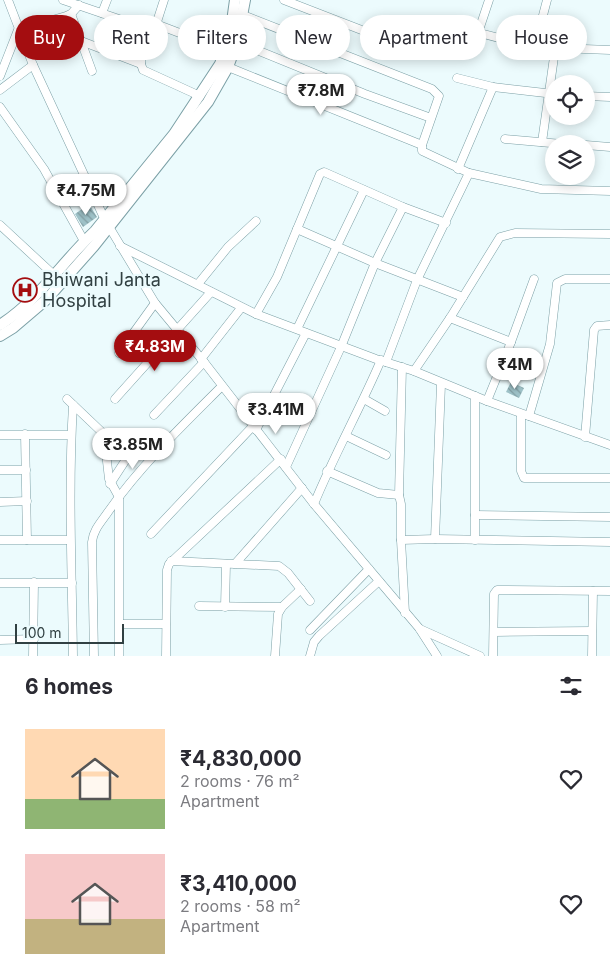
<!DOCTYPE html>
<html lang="en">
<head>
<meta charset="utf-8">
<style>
  body { margin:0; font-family:Inter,sans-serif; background:#f2f2f3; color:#2b2b33; height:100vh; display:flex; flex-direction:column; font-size:19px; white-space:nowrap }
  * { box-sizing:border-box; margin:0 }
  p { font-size:16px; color:#7c7c81 }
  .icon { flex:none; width:28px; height:28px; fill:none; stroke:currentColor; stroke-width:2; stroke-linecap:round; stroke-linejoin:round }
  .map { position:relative; height:656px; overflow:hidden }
  .details { display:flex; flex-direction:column; background:#fff; flex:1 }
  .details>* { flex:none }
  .top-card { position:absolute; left:15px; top:15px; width:580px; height:45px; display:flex; gap:10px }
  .controls { position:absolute; left:545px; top:75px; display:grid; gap:10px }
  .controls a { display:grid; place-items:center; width:50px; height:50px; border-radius:50%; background:#fff; box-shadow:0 2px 12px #0003; font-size:25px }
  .scale { position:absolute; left:15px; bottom:12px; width:109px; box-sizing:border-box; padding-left:5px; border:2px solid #314042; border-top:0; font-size:14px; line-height:18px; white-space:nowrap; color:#314042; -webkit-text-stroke:4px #ecfbfd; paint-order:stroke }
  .price { position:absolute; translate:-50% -42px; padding:0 11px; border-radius:18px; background:#fff; color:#222; font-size:16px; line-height:32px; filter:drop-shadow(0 1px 2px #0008) }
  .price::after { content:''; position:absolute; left:50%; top:30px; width:15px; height:11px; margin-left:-8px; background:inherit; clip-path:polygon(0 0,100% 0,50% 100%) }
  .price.current { background:#a40d10; color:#fff }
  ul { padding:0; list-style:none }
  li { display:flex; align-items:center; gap:15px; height:125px; padding:0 25px }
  li span { display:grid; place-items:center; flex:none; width:140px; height:100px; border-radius:0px; color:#555 }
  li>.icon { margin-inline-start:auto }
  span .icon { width:60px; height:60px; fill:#fffc; stroke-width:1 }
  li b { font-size:21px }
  h2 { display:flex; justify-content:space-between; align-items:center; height:60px; padding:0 25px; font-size:21px }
  .tag { padding:0 18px; border-radius:22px; background:#fff; box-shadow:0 2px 12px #0003; font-size:18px; line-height:45px }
  .tag.current { background:#a40d10; color:#fff }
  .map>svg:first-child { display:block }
</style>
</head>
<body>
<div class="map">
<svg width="610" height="656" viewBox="0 0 610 656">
  <defs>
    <pattern id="building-back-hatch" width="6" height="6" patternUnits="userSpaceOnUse" patternTransform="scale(1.25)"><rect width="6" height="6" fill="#9dc1c7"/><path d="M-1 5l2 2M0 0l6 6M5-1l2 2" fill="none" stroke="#819ea3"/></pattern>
  </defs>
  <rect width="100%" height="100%" fill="#ecfbfd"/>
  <g fill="url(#building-back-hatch)">
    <path d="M89 204 97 217 83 227 75 214Z"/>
    <path d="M24 279 33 288 25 296 16 288Z"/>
    <path d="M511 382 524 388 519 398 506 392Z"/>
  </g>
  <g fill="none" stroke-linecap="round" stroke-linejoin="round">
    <g stroke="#7ca0a6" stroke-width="9">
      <g id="minor">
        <path d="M8 0 33 65 105 220 155 303 204 362 314 504 419 628 437 656"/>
        <path d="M63 0 154 31"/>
        <path d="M164 0 154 31 141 59V64L143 70 200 96"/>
        <path d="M284 0 421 53"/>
        <path d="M102 13 107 0"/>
        <path d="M71 14 92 71"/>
        <path d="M243 15 432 89 439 96 422 145V151L469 173 417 280 386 362"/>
        <path d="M156 24 211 45"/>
        <path d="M457 27 529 46 536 42 547 0"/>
        <path d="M478 33 489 0"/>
        <path d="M81 41 141 64"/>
        <path d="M237 42 365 94 431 118"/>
        <path d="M228 67 422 145"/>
        <path d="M0 76 18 30 66 16 71 14 79 5"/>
        <path d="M457 78 493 87 554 94"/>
        <path d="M0 90 33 65"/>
        <path d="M586 96 610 97"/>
        <path d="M0 107 44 169 84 241"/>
        <path d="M505 139 562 144"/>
        <path d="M542 142 555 50 559 48 610 50"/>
        <path d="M586 145 610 147"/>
        <path d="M458 169 493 87"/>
        <path d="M469 173 541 189 610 191"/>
        <path d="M0 225 55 276"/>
        <path d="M297 229 375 263 463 297"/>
        <path d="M120 246 256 314 376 359 414 371 487 401 610 445"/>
        <path d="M198 284 228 247 256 221"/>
        <path d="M256 314 277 277 320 174 324 172 403 207 446 223"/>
        <path d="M450 318 511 342"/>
        <path d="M297 329 364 190"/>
        <path d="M119 353 155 303"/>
        <path d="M201 359 241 308"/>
        <path d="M402 367 399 495 401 504V540L405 613"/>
        <path d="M414 371 450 318 500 237 515 233 610 234"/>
        <path d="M475 396V540"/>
        <path d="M67 399 127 456 125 461 110 484"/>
        <path d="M115 399 211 292"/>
        <path d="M364 399 385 411"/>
        <path d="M487 401 511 342 534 279"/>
        <path d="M521 414V471L524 478H610"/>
        <path d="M154 415 204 362"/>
        <path d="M529 416 550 344 557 283 565 279H610"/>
        <path d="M256 430 306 333"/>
        <path d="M25 434 27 540"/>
        <path d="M0 435H71"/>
        <path d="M104 435 109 479 119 497V656"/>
        <path d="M346 436 386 455"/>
        <path d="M585 437 594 330 597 326 610 325"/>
        <path d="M286 467 341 347 375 263 403 207"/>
        <path d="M0 470H26"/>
        <path d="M327 471 378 493 399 495"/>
        <path d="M0 502 27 501"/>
        <path d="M314 504C334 455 360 409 381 360"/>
        <path d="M475 515 610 517"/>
        <path d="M151 534 253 426"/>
        <path d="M435 539 441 384"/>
        <path d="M0 540H70"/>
        <path d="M401 540 435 539 610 542"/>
        <path d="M171 561 279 566 288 573 310 601"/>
        <path d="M235 564 302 488"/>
        <path d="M0 583H72"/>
        <path d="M199 606 282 607"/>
        <path d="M225 607 226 564"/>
        <path d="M120 624H166"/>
        <path d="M420 629 480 656"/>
        <path d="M310 630 369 569"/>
        <path d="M495 632 592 631"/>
        <path d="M0 640 34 639"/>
        <path d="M33 656 34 582"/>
        <path d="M73 656C72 572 68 489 73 405"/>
        <path d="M94 656 92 542C93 530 102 521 108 512 141 465 182 426 222 386"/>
        <path d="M166 656 167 570 169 564 281 459"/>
        <path d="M275 656 278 614 282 607 301 589"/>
        <path d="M310 656 314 642 319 636 379 581"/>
        <path d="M493 656 494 594 497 590 610 591"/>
        <path d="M592 656 593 591"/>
      </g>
    </g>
    <g stroke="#7ca0a6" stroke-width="12">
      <g id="major">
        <path d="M0 325C39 300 62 262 95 231L174 134 220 64 230 36 235 0"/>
        <path d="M0 336 13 328 47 299 94 246 208 102 228 67 237 42 245 0"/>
      </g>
    </g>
    <use href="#minor" stroke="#fff" stroke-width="8"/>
    <use href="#major" stroke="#fff" stroke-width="10"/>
  </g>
  <defs>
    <g id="hospital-ring" transform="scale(1.25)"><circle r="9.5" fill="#ecfbfd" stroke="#a40d10" stroke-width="1.5"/><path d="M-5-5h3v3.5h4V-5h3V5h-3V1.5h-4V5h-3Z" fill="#a40d10"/></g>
  </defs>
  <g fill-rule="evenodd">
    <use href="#hospital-ring" x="25" y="290"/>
  </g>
  <g text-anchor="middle" stroke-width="4.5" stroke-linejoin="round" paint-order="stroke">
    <g font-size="18" fill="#314042" stroke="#ecfbfd" text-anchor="start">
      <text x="42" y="286">Bhiwani Janta<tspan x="42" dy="21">Hospital</tspan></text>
    </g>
  </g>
</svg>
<div class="controls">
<a><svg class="icon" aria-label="locate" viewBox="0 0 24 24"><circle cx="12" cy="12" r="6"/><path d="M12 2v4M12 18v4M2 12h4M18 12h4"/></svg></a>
<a><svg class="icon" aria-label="layers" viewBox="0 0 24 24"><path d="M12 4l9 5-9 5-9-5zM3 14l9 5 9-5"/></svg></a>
</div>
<div class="scale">100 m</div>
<b class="price" style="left:321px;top:116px">₹7.8M</b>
<b class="price" style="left:86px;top:216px">₹4.75M</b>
<b class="price current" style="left:155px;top:372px">₹4.83M</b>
<b class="price" style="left:515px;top:390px">₹4M</b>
<b class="price" style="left:276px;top:435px">₹3.41M</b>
<b class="price" style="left:133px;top:470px">₹3.85M</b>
<div class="top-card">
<a class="tag current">Buy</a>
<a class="tag">Rent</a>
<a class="tag">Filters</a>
<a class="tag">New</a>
<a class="tag">Apartment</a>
<a class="tag">House</a>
</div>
</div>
<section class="details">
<h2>6 homes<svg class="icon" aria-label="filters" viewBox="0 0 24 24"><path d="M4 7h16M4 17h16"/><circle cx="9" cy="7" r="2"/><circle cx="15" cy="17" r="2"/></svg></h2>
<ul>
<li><span style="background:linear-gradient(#ffd9b3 70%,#8fb573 0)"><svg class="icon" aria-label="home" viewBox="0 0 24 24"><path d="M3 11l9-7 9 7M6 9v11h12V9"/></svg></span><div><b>₹4,830,000</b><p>2 rooms · 76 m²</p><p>Apartment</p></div><svg class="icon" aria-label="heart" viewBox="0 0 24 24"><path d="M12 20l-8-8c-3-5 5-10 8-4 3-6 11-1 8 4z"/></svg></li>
<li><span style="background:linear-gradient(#f6c9c9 65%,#c2b280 0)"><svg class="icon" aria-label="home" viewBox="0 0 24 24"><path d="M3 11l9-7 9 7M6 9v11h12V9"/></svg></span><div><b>₹3,410,000</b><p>2 rooms · 58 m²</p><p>Apartment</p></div><svg class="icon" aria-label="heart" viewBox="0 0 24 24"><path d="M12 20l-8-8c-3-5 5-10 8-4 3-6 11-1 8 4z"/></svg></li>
</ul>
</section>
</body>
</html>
